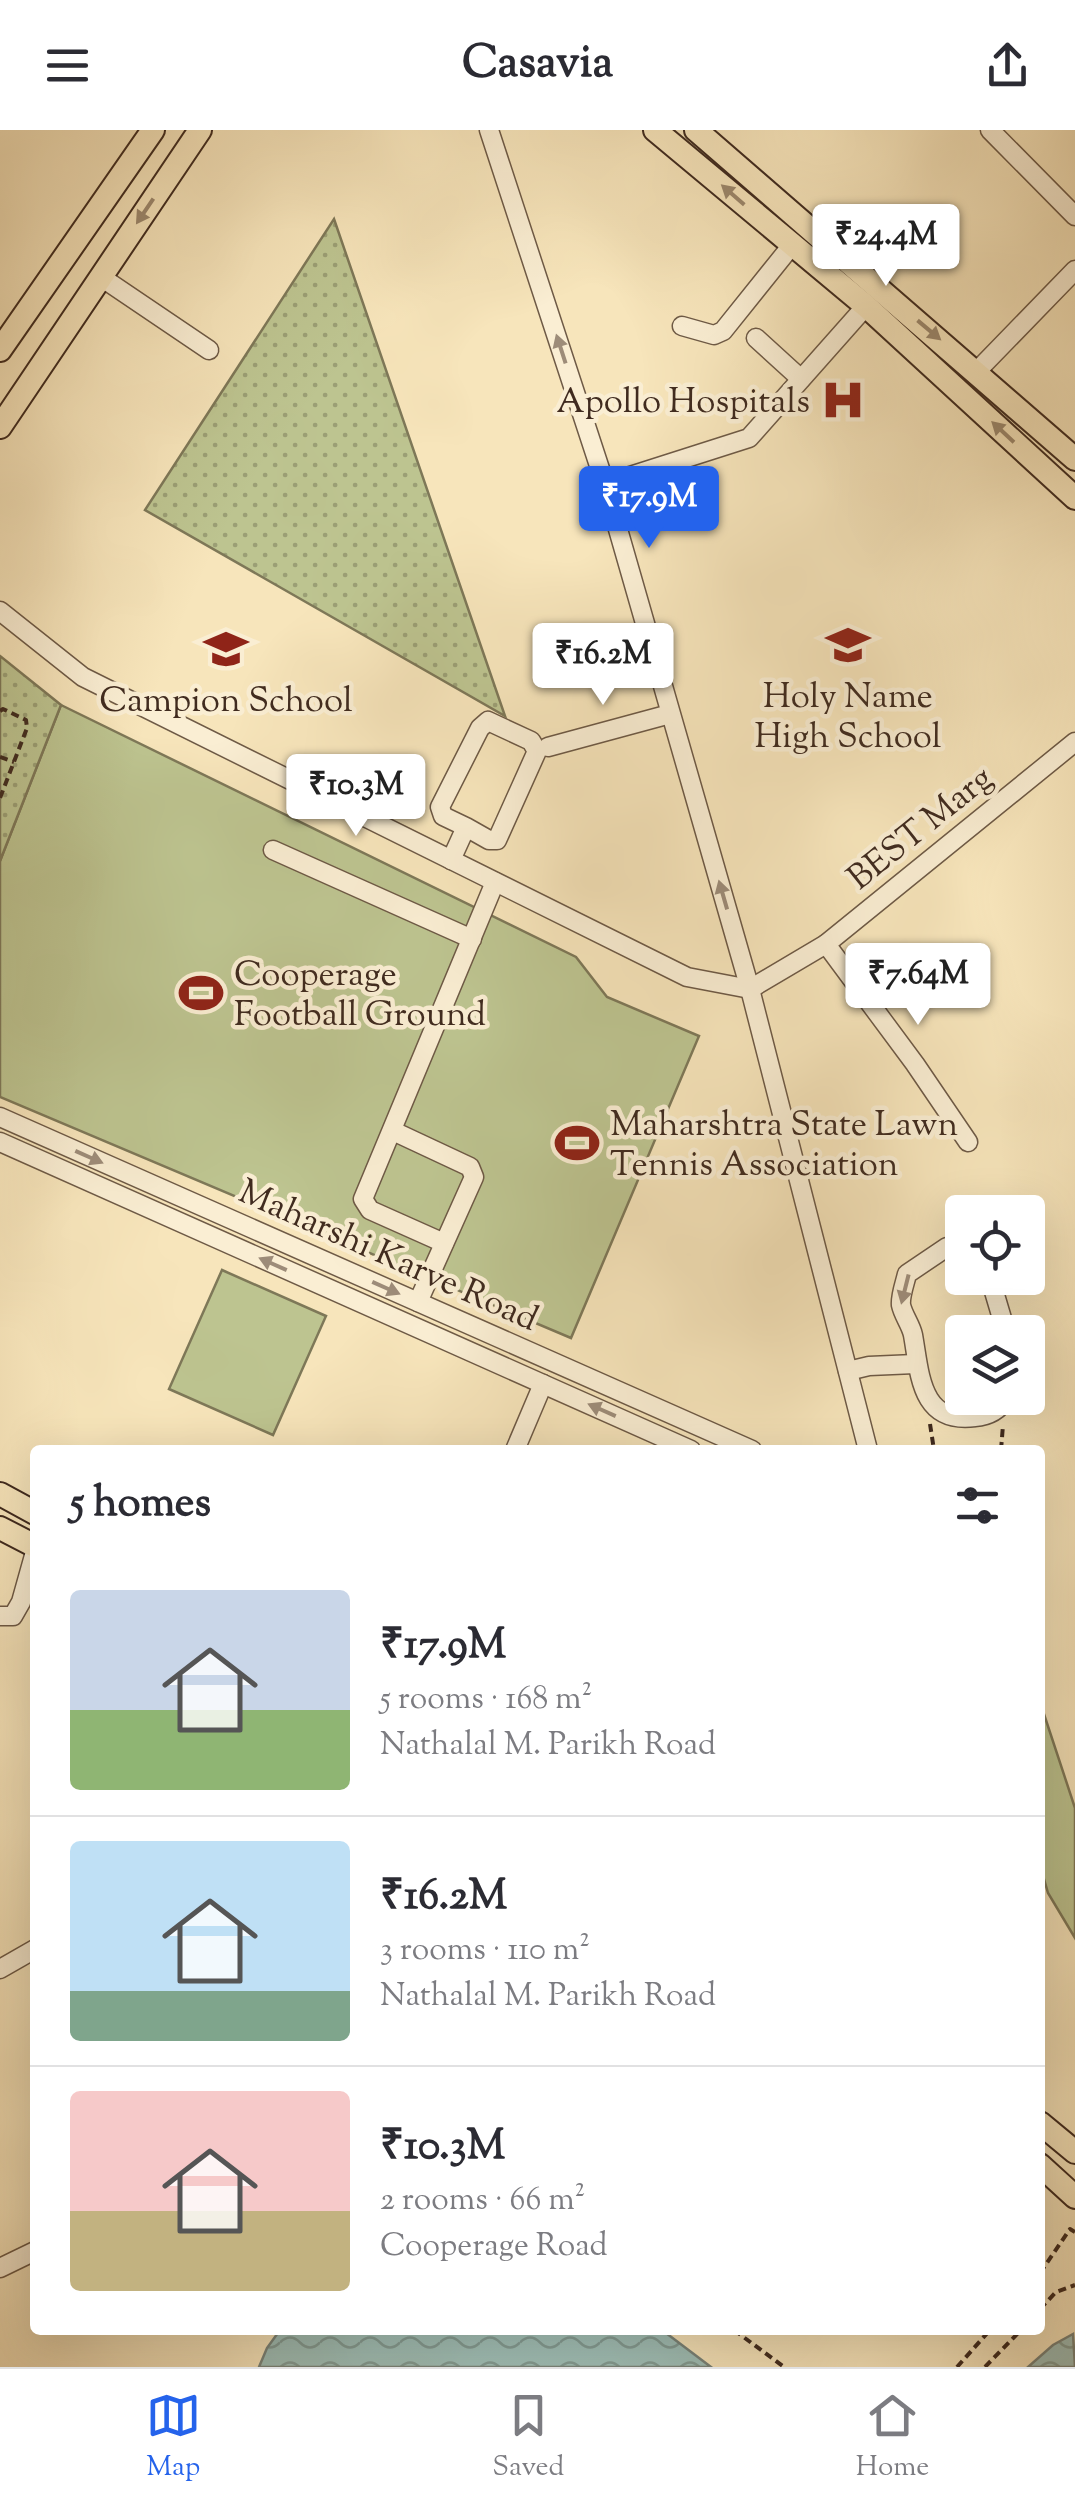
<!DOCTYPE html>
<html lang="en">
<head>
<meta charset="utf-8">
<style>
  body { margin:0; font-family:"Sorts Mill Goudy",serif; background:#f2f2f3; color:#2b2b33; height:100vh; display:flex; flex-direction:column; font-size:38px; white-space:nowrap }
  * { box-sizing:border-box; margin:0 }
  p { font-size:32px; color:#7c7c81 }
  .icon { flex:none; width:55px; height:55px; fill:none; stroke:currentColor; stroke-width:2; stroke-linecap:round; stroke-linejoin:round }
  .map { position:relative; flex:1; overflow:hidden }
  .panel { position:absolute; left:30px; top:1315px; width:1015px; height:890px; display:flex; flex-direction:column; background:#fff; border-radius:10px; box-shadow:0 10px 40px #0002 }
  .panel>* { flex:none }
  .buttons { position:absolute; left:945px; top:1065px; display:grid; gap:20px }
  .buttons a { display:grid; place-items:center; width:100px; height:100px; border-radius:10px; background:#fff; box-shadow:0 10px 40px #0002; font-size:50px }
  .price { position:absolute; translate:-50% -85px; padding:0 22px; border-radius:10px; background:#fff; color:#222; font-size:32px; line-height:65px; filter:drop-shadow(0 2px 5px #0008) }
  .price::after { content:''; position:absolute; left:50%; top:60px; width:30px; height:22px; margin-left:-15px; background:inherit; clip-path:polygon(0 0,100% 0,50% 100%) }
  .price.selected { background:#2563eb; color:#fff }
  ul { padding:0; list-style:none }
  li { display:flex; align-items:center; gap:30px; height:250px; padding:0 40px }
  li+li { border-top:2px solid #e1e1e2 }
  li span { display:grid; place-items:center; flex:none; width:280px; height:200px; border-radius:10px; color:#555 }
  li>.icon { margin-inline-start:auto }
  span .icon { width:120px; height:120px; fill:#fffc; stroke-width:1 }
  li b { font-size:42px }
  h2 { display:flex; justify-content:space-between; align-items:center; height:120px; padding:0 40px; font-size:42px }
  header { display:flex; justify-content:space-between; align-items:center; height:130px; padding:0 40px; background:#fff; font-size:45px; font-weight:800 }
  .tab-bar { display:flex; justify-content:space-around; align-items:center; height:140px; border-top:2px solid #e1e1e2; background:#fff; font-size:28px; color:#7c7c81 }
  .tab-bar a { display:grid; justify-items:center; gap:5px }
  .tab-bar .selected { color:#2563eb }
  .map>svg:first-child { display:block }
</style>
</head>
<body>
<header><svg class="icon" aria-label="menu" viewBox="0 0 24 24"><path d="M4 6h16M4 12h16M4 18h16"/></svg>Casavia<svg class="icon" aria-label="share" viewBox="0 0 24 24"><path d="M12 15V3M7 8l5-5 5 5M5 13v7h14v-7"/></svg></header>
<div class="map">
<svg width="1075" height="2237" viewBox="0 0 1075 2237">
  <defs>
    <pattern id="park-dots" width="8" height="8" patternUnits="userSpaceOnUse" patternTransform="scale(2.5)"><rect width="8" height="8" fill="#bdc490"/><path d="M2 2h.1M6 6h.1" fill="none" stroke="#9b9f75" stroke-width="1.8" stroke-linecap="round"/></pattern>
    <pattern id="water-waves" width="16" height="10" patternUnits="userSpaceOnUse" patternTransform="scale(2.5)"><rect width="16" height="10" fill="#9ebeb6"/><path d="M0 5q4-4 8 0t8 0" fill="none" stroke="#829b93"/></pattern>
  </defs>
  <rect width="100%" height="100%" fill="#f7e5bb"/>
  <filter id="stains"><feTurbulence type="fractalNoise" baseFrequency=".002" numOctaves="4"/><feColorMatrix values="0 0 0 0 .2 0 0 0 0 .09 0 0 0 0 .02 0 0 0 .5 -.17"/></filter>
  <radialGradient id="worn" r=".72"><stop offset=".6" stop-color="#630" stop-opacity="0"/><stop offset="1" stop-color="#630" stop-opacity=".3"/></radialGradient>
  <g fill="#bdc490" stroke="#7e7858" stroke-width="2.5">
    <path d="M61 575 576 827 607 867 699 906 571 1208 0 967V731Z"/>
    <path d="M222 1140 326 1186 273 1305 169 1259Z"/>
    <path d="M1040 1572 1075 1678V1808L1048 1763 1040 1735Z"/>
  </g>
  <g fill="url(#park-dots)" stroke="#7e7858" stroke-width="2.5">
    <path d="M334 89 505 586 145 380Z"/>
    <path d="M0 526 61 575 0 731Z"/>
  </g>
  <g fill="url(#water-waves)" stroke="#78837a" stroke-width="2.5">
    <path d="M280 2200H662L711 2237H259L267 2218Z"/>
    <path d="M1073 2204 1075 2237H1028L1053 2215Z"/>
  </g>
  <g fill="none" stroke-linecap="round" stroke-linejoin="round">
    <g stroke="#6e5a46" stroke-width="21">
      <g id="minor">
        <path d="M489 0 605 354 750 859 868 1320"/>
        <path d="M990 0 1075 86"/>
        <path d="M101 147 209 220"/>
        <path d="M682 196 714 205 723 201 792 115"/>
        <path d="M756 208 801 249"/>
        <path d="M977 241 1075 140"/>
        <path d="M605 354 749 308 866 176"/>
        <path d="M0 481 83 547 687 847 750 859"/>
        <path d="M548 617 670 584"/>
        <path d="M273 720 472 809"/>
        <path d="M451 730 466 697 443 686 440 677 480 598 488 591 531 611 537 621 497 710H489L466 697"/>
        <path d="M826 814 915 934 968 1012"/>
        <path d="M750 859 826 814 1075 612"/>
        <path d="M0 987 752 1320"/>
        <path d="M393 1001 470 1037 474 1047 418 1172"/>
        <path d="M0 1012 691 1320"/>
        <path d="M444 1113 370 1080 363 1069 495 752"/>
        <path d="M962 1123 947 1117 907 1144C905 1153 900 1166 901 1175 903 1185 911 1195 913 1205 920 1244 920 1294 975 1287 989 1286 1000 1279 1007 1268"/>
        <path d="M990 1148 1006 1202"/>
        <path d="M848 1241 869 1236 915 1234"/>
        <path d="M515 1320 543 1254"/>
        <path d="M0 1486H13L21 1472 35 1422"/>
        <path d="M0 1839 35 1819"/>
        <path d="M0 2138 35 2121"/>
      </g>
    </g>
    <g stroke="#402b1f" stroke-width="26">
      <g id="major">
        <path d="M655 0 866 176 1075 368"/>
        <path d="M696 0 1075 329"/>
        <path d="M0 220 153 0"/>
        <path d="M0 297 200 0"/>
        <path d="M0 1364 35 1383"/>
        <path d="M0 1398 35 1416"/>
        <path d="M1040 1993 1075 2022"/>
        <path d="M1040 2035 1075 2067"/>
      </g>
    </g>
    <g stroke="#402b1f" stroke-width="4" stroke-dasharray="8 5" stroke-linecap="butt">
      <path d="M0 581 3 579 26 590 27 598 0 668"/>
      <path d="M0 627 14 632"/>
      <path d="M930 1294 934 1320"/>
      <path d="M959 1320H979"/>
      <path d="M1001 1320 1003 1295"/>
      <path d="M1040 2143 1070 2099 1075 2102"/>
      <path d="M1040 2179 1056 2162 1075 2155"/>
      <path d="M734 2200 784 2237"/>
      <path d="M957 2237 990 2200"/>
      <path d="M985 2237 1021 2200"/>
    </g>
    <use href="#minor" stroke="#faeed3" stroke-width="18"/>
    <use href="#major" stroke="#f7e5bb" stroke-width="22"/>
  </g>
  <defs><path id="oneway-solid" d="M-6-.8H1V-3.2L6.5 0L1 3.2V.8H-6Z" transform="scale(2.5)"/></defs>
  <g fill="#9c886d">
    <use href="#oneway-solid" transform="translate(733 65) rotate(-139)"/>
    <use href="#oneway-solid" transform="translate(145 81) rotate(124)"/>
    <use href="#oneway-solid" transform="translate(929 200) rotate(40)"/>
    <use href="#oneway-solid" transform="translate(1003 302) rotate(-137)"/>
  </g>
  <g fill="#9d8c79">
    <use href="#oneway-solid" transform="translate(561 219) rotate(-108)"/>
    <use href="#oneway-solid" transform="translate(723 765) rotate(-106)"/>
    <use href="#oneway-solid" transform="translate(89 1027) rotate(24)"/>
    <use href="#oneway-solid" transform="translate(273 1134) rotate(-156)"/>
    <use href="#oneway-solid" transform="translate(386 1158) rotate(24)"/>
    <use href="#oneway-solid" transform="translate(905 1159) rotate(104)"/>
    <use href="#oneway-solid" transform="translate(602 1280) rotate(-156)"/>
  </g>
  <defs>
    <g id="hospital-bare" transform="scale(3.45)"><path d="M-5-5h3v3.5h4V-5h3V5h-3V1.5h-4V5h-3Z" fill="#8f2418" stroke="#faeed3" stroke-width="2.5" paint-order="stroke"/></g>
    <g id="school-bare" transform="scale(3.45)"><path d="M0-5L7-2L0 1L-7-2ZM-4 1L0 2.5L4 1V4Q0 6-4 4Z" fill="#8f2418" stroke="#faeed3" stroke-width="2.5" paint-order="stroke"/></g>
    <g id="stadium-bare" transform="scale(3.45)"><path d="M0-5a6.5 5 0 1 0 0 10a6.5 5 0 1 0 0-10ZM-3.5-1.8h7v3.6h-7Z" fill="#8f2418" stroke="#faeed3" stroke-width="2.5" paint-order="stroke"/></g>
  </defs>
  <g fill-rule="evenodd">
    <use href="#hospital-bare" x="843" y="270"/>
    <use href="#school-bare" x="848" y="515"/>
    <use href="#school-bare" x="226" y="519"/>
    <use href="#stadium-bare" x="201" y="863"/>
    <use href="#stadium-bare" x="577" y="1013"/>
  </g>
  <g text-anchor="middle" stroke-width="9" stroke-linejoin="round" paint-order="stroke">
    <g font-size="35" fill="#402b1f" stroke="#faeed3">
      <text x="810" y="282" text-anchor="end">Apollo Hospitals</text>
      <text x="848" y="577">Holy Name<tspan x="848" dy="40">High School</tspan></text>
      <text x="226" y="581">Campion School</text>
      <text x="234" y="855" text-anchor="start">Cooperage<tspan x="234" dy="40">Football Ground</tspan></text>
      <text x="610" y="1005" text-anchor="start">Maharshtra State Lawn<tspan x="610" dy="40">Tennis Association</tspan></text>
    </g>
    <g font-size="35" fill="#402b1f" stroke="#faeed3">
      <text transform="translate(919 697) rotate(-39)" y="12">BEST Marg</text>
      <text transform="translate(389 1124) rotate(24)" y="12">Maharshi Karve Road</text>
    </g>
  </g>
  <rect width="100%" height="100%" filter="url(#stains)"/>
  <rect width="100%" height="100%" fill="url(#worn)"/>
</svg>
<div class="buttons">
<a><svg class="icon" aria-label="locate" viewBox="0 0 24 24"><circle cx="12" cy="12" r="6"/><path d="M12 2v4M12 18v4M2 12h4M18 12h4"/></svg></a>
<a><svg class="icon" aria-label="layers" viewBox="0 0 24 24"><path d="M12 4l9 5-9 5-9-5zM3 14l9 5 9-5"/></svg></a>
</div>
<b class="price" style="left:886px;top:159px">₹24.4M</b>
<b class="price selected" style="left:649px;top:421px">₹17.9M</b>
<b class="price" style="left:603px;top:578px">₹16.2M</b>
<b class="price" style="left:356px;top:709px">₹10.3M</b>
<b class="price" style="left:918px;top:898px">₹7.64M</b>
<section class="panel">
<h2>5 homes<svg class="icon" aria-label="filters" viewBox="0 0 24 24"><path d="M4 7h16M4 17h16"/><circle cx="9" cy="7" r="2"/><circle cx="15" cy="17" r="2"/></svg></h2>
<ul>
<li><span style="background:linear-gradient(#c9d6e8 60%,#8fb573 0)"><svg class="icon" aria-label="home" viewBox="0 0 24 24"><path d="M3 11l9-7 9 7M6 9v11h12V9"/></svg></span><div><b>₹17.9M</b><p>5 rooms · 168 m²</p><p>Nathalal M. Parikh Road</p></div></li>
<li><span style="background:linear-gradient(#bfe0f5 75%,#7fa58c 0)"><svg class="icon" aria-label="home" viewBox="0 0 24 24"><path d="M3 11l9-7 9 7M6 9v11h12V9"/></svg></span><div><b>₹16.2M</b><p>3 rooms · 110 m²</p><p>Nathalal M. Parikh Road</p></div></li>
<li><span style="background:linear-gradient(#f6c9c9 60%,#c2b280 0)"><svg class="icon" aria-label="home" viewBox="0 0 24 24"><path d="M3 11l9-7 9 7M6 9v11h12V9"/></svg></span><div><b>₹10.3M</b><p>2 rooms · 66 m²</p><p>Cooperage Road</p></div></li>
</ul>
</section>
</div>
<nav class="tab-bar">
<a class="selected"><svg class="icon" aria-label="map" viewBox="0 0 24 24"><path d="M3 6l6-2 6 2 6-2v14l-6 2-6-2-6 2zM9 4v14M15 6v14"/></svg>Map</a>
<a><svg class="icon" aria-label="saved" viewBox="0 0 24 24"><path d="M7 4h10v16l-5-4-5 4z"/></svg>Saved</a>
<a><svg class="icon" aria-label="home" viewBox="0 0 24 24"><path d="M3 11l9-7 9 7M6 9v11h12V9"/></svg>Home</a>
</nav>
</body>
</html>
